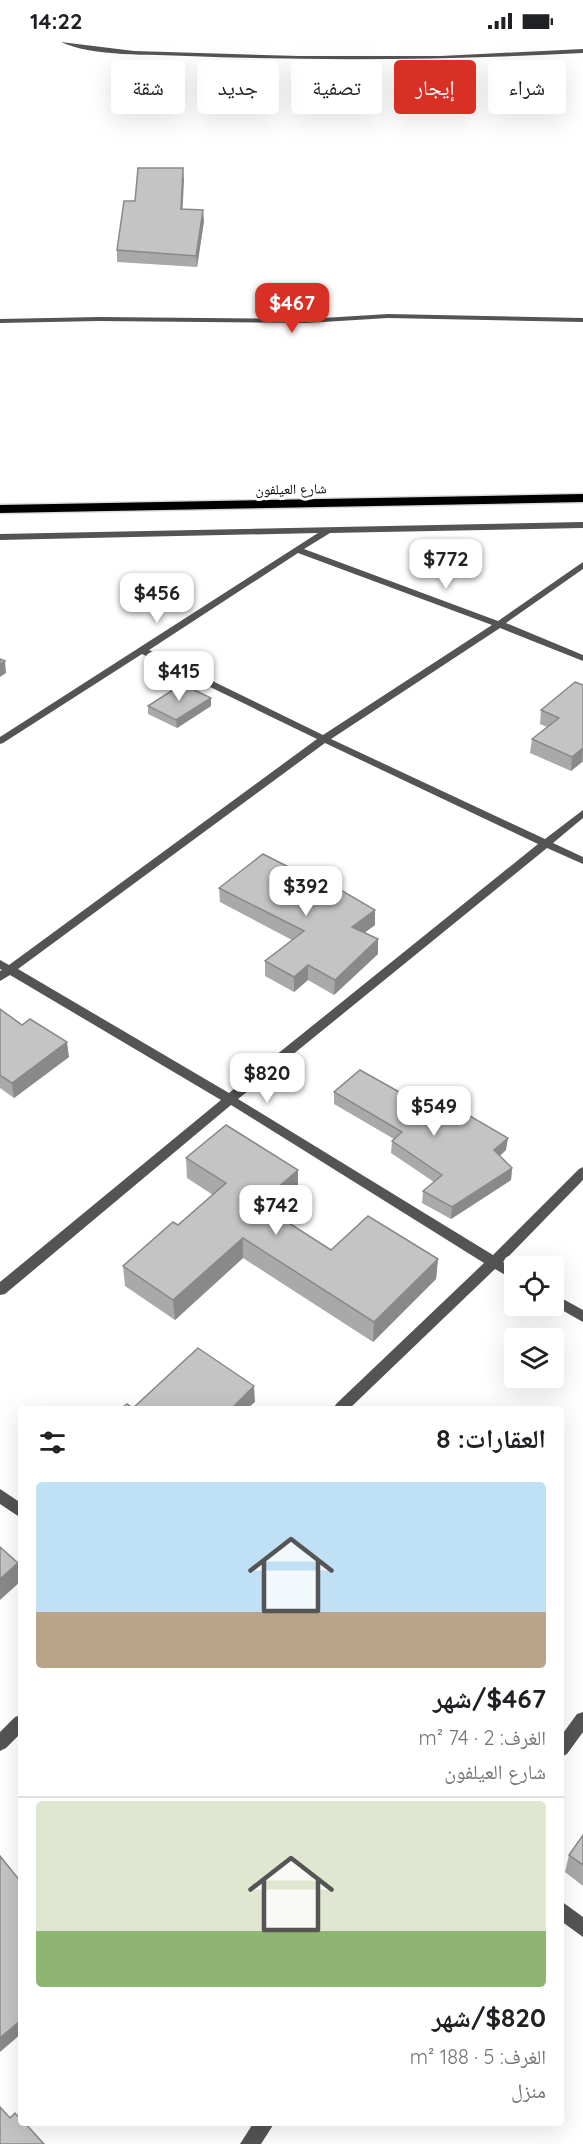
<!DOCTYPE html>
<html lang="ar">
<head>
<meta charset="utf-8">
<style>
  body { margin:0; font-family:Quicksand,"Noto Naskh Arabic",sans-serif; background:#f6f6f6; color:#202124; direction:rtl; height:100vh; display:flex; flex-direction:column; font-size:22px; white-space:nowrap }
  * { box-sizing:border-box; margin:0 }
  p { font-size:20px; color:#757577 }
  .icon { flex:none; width:33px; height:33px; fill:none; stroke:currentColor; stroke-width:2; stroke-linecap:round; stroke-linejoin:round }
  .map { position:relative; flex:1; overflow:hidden; direction:ltr }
  .side { position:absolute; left:18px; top:1364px; width:546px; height:720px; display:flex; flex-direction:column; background:#fff; border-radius:6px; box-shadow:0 6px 24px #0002; direction:rtl }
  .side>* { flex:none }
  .top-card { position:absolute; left:18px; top:18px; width:548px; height:54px; direction:rtl; display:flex; gap:12px }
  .tools { position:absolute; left:504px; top:1214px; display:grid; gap:12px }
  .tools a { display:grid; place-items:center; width:60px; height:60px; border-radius:6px; background:#fff; box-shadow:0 6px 24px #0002; font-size:30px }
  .price { position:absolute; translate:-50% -51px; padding:0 14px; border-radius:12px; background:#fff; color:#222; font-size:20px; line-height:39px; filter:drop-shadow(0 2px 3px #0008) }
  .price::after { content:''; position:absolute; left:50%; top:36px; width:18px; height:14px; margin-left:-9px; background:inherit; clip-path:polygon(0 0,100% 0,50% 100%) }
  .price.current { background:#d93025; color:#fff }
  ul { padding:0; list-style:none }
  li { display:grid; align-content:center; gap:12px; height:318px; padding:0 18px }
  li+li { border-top:2px solid #e0e0e0 }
  li span { display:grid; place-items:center; height:186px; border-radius:6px; color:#555 }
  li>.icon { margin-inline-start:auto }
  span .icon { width:108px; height:108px; fill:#fffc; stroke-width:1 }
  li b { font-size:26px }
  h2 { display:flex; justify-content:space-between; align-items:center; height:72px; padding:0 18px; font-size:26px }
  .tag { padding:0 21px; border-radius:6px; background:#fff; box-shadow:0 6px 24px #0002; font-size:21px; line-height:54px }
  .tag.current { background:#d93025; color:#fff }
  .status { display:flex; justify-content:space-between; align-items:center; height:42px; padding:0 30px; background:#fff; direction:ltr }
  .status svg { height:16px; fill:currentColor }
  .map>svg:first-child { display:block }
</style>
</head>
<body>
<div class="status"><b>14:22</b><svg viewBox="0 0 49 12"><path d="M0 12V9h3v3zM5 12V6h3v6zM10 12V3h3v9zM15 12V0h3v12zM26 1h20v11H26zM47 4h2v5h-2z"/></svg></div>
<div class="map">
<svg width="583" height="2102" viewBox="0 0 583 2102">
  <rect width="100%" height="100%" fill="#fff"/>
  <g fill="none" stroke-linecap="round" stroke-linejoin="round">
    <g stroke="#dbdbdb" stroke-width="3">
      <path id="highway" d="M583 452V460L0 471V463Z"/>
    </g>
    <g fill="#545454" fill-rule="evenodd">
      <path d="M61 0 134 9 299 14H441L583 7V11C451 18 319 19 187 14 152 12 92 15 61 0Z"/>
      <path d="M388 272 583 276V280L388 276 307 281 99 279 0 281V277L99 275 307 277Z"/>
      <path d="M583 480V486L330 491 304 507 498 579 583 520V527L506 581 583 613V619L500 586 331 697 545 797 583 768V776L553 801 583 815V822L547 806 238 1057 493 1213 579 1127 583 1125V1138L503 1220 514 1227V1238L495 1227 350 1366H334L336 1362 484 1221 231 1063 5 1252 0 1253V1240L221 1058 10 933 0 939V929L2 928 0 927V918L9 923 317 697 142 612 3 701 0 702V695L318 491 0 498V492ZM298 511 492 583 323 693 149 608ZM325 701 538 802 229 1051 18 927Z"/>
      <path d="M554 1252 583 1268V1280L553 1263Z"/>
      <path d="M0 1447 21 1461V1476L0 1462Z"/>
      <path d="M583 1670V1690L567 1712 561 1715V1694L577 1672Z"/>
      <path d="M21 1673V1691L6 1706 0 1709V1690L15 1675Z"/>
      <path d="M561 1859 583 1875V1895L561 1879Z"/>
      <path d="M254 2080H275L261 2102H240Z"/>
    </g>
    <use href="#highway" fill="#000" fill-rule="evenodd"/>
  </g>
  <g fill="#a9a9a9">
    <path d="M183 126 182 167 204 179 197 225 117 220V208L135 159Z"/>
    <path d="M583 643V720H582L571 729 530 711 532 697 547 685 540 682 541 668Z"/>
    <path d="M211 656V664L177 686 148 672V664Z"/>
    <path d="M219 846 375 868V883L365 890 378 897V912L334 953 308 938 294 950 265 934V919L292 898 220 860Z"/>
    <path d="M0 967 69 1015 14 1056 0 1046Z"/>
    <path d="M334 1050 426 1065 506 1108 500 1114 512 1126 511 1138 451 1177 422 1161 423 1149 434 1140 391 1111 392 1099 394 1097 334 1062Z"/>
    <path d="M186 1116 298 1148 273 1171 331 1208 438 1217 436 1237 373 1300 243 1216 175 1278 125 1244 123 1224 178 1183 213 1153 187 1136Z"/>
    <path d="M583 1793V1844L565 1830 569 1813Z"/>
  </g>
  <g fill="#898989">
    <path d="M183 126 184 138 182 179 181 167Z"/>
    <path d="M203 168 204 179 197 225 196 214Z"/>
    <path d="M5 619 6 631 0 635V622Z"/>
    <path d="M211 656V664L177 686 176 678Z"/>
    <path d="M583 706 582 720 571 729 572 715Z"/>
    <path d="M375 868V883L352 900V885Z"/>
    <path d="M378 897V912L334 953 335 938Z"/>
    <path d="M308 923V938L294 950V935Z"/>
    <path d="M67 1000 69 1015 14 1056 12 1041Z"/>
    <path d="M508 1096 506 1108 492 1120 494 1108Z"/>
    <path d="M512 1126 511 1138 451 1177 452 1165Z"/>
    <path d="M298 1128V1148L260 1183 259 1162Z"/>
    <path d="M243 1196V1216L175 1278 173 1258Z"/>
    <path d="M438 1217 436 1237 373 1300 374 1280Z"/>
    <path d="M254 1344 255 1360 248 1366H232Z"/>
    <path d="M18 1521 21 1539 0 1558V1537Z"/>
    <path d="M21 1978V1992L0 2010V1996Z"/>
  </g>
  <g fill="#c4c4c4" stroke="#898989" stroke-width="1.5">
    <path d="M138 126H183L181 167 203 168 196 214 117 208 124 159H135Z"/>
    <path d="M0 617 5 619 0 622Z"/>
    <path d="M575 640 583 643V706L572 715 532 697 559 676 541 668Z"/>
    <path d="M182 642 211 656 176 678 148 664Z"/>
    <path d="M263 812 318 840 322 837 375 868 352 885 378 897 335 938 308 923 294 935 265 919 304 889 219 846Z"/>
    <path d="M0 967 22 983 30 977 67 1000 12 1041 0 1033Z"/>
    <path d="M360 1028 426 1065 437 1055 508 1096 494 1108 512 1126 452 1165 423 1149 442 1133 392 1099 402 1090 334 1050Z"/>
    <path d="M226 1083 298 1128 259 1162 331 1208 368 1174 438 1217 374 1280 243 1196 173 1258 123 1224 173 1180 178 1183 226 1141 186 1116Z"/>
    <path d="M198 1306 254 1344 232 1366H122L127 1362 133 1366Z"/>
    <path d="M0 1505 18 1521 0 1537Z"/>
    <path d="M583 1793V1823L569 1813Z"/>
    <path d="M0 1814 21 1840V1978L0 1996Z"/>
    <path d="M0 2065 10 2076 15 2071 21 2078V2080H24L44 2102H0Z"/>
  </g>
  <g text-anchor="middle" stroke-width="6" stroke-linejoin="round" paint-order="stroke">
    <g font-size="14" fill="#000" stroke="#fff">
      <text transform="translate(291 447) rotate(-1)" y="5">شارع العيلفون</text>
    </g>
  </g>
</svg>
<div class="tools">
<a><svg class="icon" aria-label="locate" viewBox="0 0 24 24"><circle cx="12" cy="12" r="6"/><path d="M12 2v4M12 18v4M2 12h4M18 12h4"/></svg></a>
<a><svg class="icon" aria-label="layers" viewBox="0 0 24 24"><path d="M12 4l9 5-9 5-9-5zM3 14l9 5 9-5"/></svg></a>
</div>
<b class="price current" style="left:292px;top:292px">$467</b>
<b class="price" style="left:446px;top:548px">$772</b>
<b class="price" style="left:157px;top:582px">$456</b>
<b class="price" style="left:179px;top:660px">$415</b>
<b class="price" style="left:306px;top:875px">$392</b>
<b class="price" style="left:267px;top:1062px">$820</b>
<b class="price" style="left:434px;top:1095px">$549</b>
<b class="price" style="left:276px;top:1194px">$742</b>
<div class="top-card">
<a class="tag">شراء</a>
<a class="tag current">إيجار</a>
<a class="tag">تصفية</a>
<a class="tag">جديد</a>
<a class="tag">شقة</a>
</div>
<section class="side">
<h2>العقارات: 8<svg class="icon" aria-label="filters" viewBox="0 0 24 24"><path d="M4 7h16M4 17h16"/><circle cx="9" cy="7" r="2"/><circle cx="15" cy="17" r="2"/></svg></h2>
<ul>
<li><span style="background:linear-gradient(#bfe0f5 70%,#b9a48a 0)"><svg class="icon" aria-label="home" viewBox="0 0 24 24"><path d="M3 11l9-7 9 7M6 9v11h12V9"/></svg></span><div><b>$467/شهر</b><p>الغرف: 2 · 74 m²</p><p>شارع العيلفون</p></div></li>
<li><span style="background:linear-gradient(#dfe7d0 70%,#8fb573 0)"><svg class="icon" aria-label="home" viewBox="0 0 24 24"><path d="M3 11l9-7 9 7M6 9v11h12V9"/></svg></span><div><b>$820/شهر</b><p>الغرف: 5 · 188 m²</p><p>منزل</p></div></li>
</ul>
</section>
</div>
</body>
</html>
